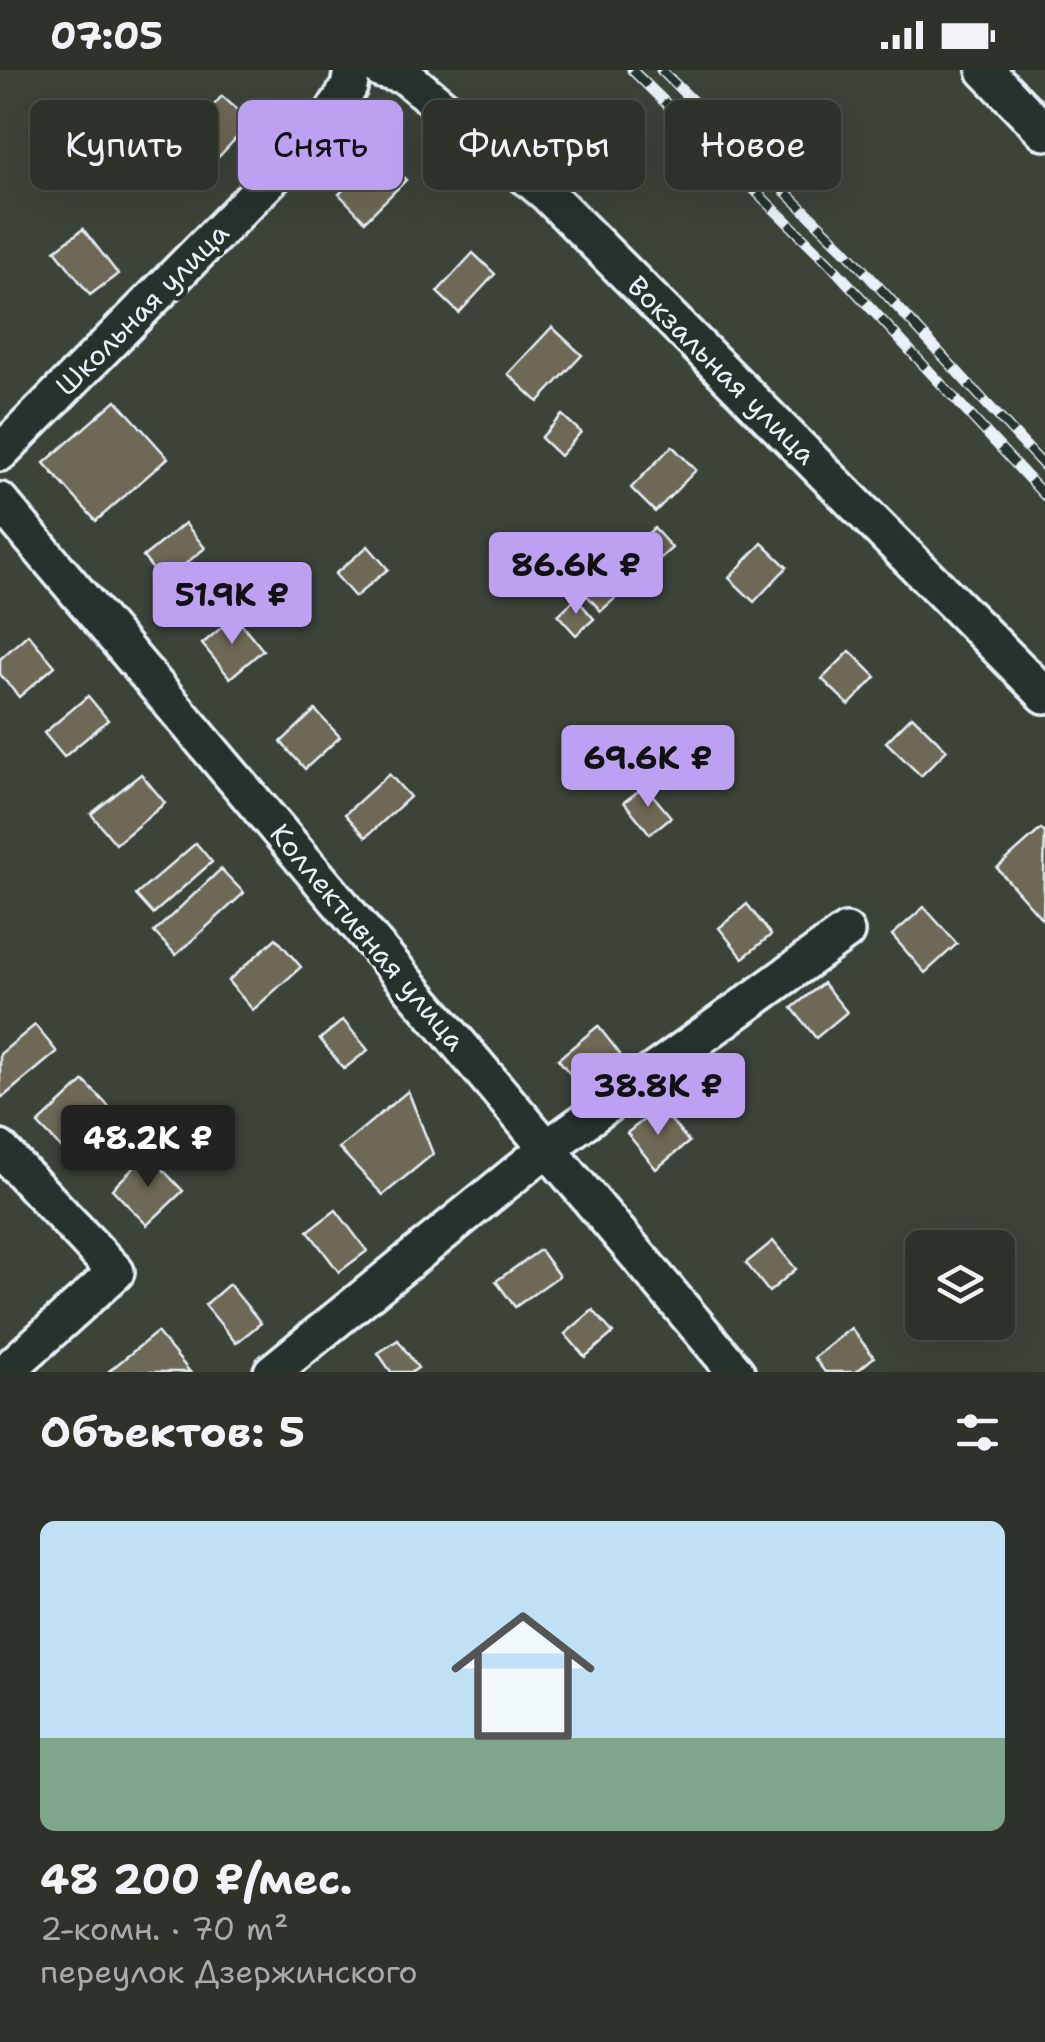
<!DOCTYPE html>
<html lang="ru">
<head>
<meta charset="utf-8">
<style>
  body { margin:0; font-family:"Shantell Sans",sans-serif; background:#393e37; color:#f1f3f6; height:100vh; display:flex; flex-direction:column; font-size:38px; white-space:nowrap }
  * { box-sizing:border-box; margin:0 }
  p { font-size:32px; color:#a7aaa9 }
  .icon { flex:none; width:55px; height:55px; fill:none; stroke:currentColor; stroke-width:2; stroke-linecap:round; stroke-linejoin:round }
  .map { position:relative; height:1302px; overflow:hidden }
  .drawer { display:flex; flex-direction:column; background:#2d322b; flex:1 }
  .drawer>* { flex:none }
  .banner { position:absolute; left:30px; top:30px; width:985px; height:90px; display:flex; gap:20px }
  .fabs { position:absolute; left:905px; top:1160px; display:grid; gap:20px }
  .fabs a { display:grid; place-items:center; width:110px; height:110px; border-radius:15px; background:#2d322b; box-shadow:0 10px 40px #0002,0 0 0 2px #484d47; font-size:50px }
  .price { position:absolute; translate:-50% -85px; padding:0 22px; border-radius:10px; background:#bca0f2; color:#111; font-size:32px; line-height:65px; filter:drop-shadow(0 2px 5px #0008) }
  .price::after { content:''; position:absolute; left:50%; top:60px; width:30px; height:22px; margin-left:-15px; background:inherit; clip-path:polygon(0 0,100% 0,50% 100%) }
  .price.current { background:#222; color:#fff }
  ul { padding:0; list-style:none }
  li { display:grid; align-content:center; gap:20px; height:530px; padding:0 40px }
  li+li { border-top:2px solid #484d47 }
  li span { display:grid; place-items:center; height:310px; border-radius:15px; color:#555 }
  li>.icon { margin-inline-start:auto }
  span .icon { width:180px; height:180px; fill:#fffc; stroke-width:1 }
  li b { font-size:42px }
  h2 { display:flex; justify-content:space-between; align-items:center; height:120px; padding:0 40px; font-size:42px }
  .chip { padding:0 35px; border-radius:15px; background:#2d322b; box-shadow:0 10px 40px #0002,0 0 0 2px #484d47; font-size:35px; line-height:90px }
  .chip.current { background:#bca0f2; color:#111 }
  .status { display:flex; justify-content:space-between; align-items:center; height:70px; padding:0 50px; background:#2d322b; direction:ltr }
  .status svg { height:28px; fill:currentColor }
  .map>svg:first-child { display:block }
</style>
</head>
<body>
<div class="status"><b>07:05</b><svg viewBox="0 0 49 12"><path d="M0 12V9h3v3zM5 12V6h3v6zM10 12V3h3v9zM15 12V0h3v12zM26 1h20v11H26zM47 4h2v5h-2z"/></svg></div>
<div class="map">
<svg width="1045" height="1302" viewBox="0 0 1045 1302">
  <rect width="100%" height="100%" fill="#3c4339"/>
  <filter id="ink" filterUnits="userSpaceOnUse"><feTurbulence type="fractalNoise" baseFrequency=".01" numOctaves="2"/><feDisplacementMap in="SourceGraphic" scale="20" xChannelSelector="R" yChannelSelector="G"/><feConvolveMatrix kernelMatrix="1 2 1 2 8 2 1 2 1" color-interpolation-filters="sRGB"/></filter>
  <g filter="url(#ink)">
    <g fill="#6e6956" stroke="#e8f1f8" stroke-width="2.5">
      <path d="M222 26 251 52 213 93 185 67Z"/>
      <path d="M75 29 97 48 74 74 52 54Z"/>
      <path d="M380 84 406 110 365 151 339 124Z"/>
      <path d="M83 159 118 204 90 225 55 180Z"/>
      <path d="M473 183 495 204 459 243 437 222Z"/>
      <path d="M552 257 582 285 538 332 508 304Z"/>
      <path d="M116 330 168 388 96 451 44 393Z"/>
      <path d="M562 345 581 362 560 386 541 368Z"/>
      <path d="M672 376 696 400 655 442 631 418Z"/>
      <path d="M185 453 205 478 163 512 143 487Z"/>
      <path d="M654 458 672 478 601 541 583 521Z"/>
      <path d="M762 473 787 497 754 532 729 508Z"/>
      <path d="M368 476 388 499 355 527 335 504Z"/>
      <path d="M576 528 594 549 576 565 558 545Z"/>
      <path d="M235 546 263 580 230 608 202 574Z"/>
      <path d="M28 564 55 596 19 627 0 604V589Z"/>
      <path d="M850 581 876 607 849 635 822 609Z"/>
      <path d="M88 626 108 650 64 687 44 663Z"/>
      <path d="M315 640 340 667 305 699 281 672Z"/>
      <path d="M912 646 947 680 921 706 886 672Z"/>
      <path d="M141 704 165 733 116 774 91 744Z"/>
      <path d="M389 704 410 727 366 767 345 744Z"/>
      <path d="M645 716 671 747 650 764 624 732Z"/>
      <path d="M1041 759 1045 763 1043 850 997 798Z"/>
      <path d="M196 773 212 792 153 844 136 825Z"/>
      <path d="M221 799 244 823 176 885 154 862Z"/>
      <path d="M747 834 771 865 743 888 719 858Z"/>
      <path d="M924 837 957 874 925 903 892 865Z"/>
      <path d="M276 868 301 897 253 940 228 911Z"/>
      <path d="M823 913 847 942 816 968 792 938Z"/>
      <path d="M343 950 368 980 344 999 320 969Z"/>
      <path d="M35 955 57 982 3 1027 0 1024V984Z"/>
      <path d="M598 956 620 984 580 1016 558 989Z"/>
      <path d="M84 1011 114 1042 68 1085 38 1054Z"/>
      <path d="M408 1021 433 1084 383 1125 339 1078Z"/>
      <path d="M660 1037 689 1072 656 1099 627 1063Z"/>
      <path d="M148 1084 183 1121 147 1155 112 1119Z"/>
      <path d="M336 1140 367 1181 339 1202 308 1161Z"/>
      <path d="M773 1171 796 1199 769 1222 746 1193Z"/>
      <path d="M540 1180 559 1206 515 1237 496 1211Z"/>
      <path d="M229 1214 261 1253 236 1273 205 1235Z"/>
      <path d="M593 1240 613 1263 585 1287 565 1264Z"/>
      <path d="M851 1258 874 1287 856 1302H825L814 1288Z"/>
      <path d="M157 1262 190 1302H110L109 1301Z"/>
      <path d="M398 1270 418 1298 412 1302H391L378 1283Z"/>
    </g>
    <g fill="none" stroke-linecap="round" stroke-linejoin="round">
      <g stroke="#e8f1f8" stroke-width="42">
        <g id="minor">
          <path d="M381 0 405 6 546 123 1045 625"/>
          <path d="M985 0 1045 62"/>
          <path d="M0 383 327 52 349 17 352 0"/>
          <path d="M0 431 736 1302"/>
          <path d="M0 1079 116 1202 5 1302"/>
          <path d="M272 1302 546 1079 846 862"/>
        </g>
      </g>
      <use href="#minor" stroke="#26332d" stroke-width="35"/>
      <g stroke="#e8f1f8" stroke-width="11">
        <g id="rail">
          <path d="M632 0 829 193 1045 426"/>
          <path d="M661 0 844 179 1045 397"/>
        </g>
      </g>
      <use href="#rail" stroke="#26332d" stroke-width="8" stroke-dasharray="22" stroke-linecap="butt"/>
    </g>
  </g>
  <g text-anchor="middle" stroke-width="9" stroke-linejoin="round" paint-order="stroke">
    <g font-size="28" fill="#e8f1f8" stroke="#26332d">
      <text transform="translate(142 239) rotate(-45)" y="10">Школьная улица</text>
      <text transform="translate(722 300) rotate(45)" y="10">Вокзальная улица</text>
      <text transform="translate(368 867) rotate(50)" y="10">Коллективная улица</text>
    </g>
  </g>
</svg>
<div class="fabs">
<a><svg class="icon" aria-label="layers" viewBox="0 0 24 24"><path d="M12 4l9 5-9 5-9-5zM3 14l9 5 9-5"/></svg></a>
</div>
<b class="price" style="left:576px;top:547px">86.6K ₽</b>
<b class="price" style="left:232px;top:577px">51.9K ₽</b>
<b class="price" style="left:648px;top:740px">69.6K ₽</b>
<b class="price" style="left:658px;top:1068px">38.8K ₽</b>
<b class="price current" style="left:148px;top:1120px">48.2K ₽</b>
<div class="banner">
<a class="chip">Купить</a>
<a class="chip current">Снять</a>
<a class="chip">Фильтры</a>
<a class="chip">Новое</a>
</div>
</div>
<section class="drawer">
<h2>Объектов: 5<svg class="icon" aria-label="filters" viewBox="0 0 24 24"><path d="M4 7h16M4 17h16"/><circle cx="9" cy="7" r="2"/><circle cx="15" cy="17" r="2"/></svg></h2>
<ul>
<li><span style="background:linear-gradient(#bfe0f5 70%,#7fa58c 0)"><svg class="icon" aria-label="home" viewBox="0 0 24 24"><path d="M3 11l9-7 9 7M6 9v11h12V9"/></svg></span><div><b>48 200 ₽/мес.</b><p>2-комн. · 70 m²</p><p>переулок Дзержинского</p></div></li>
</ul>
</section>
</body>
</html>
